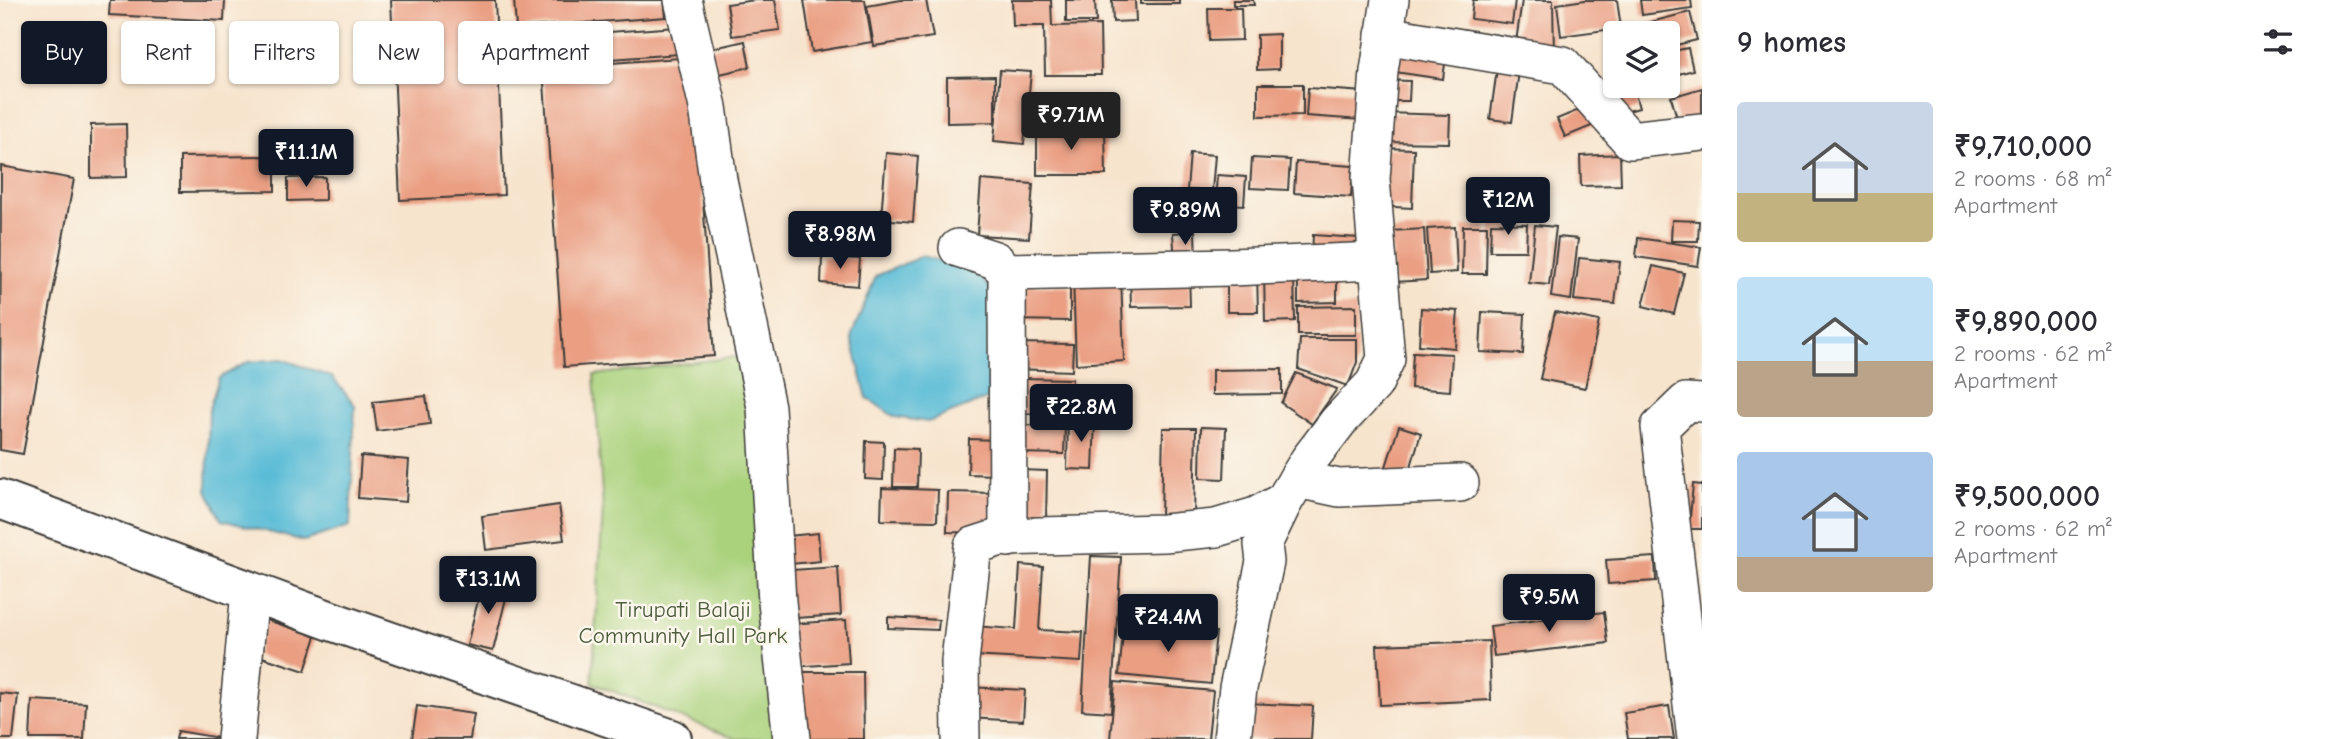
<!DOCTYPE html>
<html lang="en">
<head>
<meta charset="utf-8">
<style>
  body { margin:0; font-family:"Comic Neue",sans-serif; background:#f2f2f3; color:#2b2b33; height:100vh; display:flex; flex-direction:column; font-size:26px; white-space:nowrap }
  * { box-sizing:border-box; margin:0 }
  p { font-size:23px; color:#7c7c81 }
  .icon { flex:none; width:38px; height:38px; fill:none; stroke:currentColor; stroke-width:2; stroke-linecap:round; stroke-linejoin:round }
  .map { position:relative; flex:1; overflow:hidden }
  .sheet { display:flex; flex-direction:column; background:#fff; width:630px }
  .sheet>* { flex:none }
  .top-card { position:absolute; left:21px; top:21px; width:665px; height:63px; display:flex; gap:14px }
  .tools { position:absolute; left:1603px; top:21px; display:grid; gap:14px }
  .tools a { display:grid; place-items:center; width:77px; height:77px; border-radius:7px; background:#fff; box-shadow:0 2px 5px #0004; font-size:35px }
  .price { position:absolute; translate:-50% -60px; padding:0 16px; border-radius:7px; background:#111827; color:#fff; font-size:23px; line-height:46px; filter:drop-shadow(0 2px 4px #0008) }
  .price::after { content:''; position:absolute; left:50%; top:42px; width:21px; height:16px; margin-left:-10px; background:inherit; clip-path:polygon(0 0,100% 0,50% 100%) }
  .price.active { background:#222; color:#fff }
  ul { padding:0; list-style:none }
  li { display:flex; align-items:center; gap:21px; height:175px; padding:0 35px }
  li span { display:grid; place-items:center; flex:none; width:196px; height:140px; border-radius:7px; color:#555 }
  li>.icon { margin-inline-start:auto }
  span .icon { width:84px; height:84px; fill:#fffc; stroke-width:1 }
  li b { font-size:30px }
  h2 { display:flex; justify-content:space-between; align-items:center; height:84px; padding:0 35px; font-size:30px }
  .pill { padding:0 24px; border-radius:7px; background:#fff; box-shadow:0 2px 5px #0004; font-size:24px; line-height:63px }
  .pill.active { background:#111827; color:#fff }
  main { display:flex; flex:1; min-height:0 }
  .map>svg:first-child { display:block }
</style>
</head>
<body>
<main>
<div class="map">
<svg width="1702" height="739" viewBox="0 0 1702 739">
  <rect width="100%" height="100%" fill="#fbf7ec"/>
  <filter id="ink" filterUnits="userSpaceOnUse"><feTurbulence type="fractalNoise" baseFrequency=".0143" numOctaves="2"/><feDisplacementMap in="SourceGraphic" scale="14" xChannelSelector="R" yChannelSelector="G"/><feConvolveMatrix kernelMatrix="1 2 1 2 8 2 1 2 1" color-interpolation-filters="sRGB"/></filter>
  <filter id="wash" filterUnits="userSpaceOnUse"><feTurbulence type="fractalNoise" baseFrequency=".00686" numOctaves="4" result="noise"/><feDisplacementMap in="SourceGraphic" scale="28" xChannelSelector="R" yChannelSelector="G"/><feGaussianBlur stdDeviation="1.57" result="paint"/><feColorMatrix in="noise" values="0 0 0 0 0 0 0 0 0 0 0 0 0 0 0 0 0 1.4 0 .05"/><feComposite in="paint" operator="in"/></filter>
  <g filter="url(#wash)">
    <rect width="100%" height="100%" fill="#f7e4cd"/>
    <path fill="#aad27d" stroke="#63774c" stroke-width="2" d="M742 356 756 413 781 739H736L592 683 603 509 594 375Z"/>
    <g fill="#58bbd6" stroke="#3a6c79" stroke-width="2">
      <path d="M922 256 972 269 995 293 1009 370 989 398 928 422 895 417 867 398 851 337 876 276Z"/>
      <path d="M282 359 332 377 355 405 350 526 304 541 221 520 207 490 209 409 219 378 248 362Z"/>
    </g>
    <g id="blocks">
      <g fill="#ea9f83">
        <path d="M110 0H225L224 21 109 15Z"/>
        <path d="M391 0H495L504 195 400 200Z"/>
        <path d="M514 0H664L666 17 516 28Z"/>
        <path d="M755 0H775L780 30 732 36 727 4Z"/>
        <path d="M804 0H865L872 42 812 52Z"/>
        <path d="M901 0H926L933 37 874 46 867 6Z"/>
        <path d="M1012 0H1051L1052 26 1100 25 1101 75H1045L1044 26H1013Z"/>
        <path d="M1066 0H1095L1096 22H1066Z"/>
        <path d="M1112 0H1135L1136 21 1113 22Z"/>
        <rect x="1141" y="0" width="39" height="4"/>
        <path d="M1233 0H1253L1254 5H1233Z"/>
        <path d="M1473 0H1515L1512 24 1471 19Z"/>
        <path d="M1522 0H1553L1554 55 1515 49Z"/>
        <path d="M1585 0H1617L1621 28 1561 36 1557 4Z"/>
        <path d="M1640 0H1691L1692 8 1642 15Z"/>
        <path d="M1208 8H1241L1242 40 1209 41Z"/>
        <path d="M1690 12 1697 40 1668 47V33H1646L1643 24Z"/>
        <path d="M677 27 679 54 529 65 527 38Z"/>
        <path d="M1279 34V69L1257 70V35Z"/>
        <path d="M745 41 750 67 707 77 701 51Z"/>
        <path d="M1391 48 1446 56 1443 79 1388 71Z"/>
        <path d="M1688 48 1693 70 1668 77V52Z"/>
        <path d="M693 57 714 356 564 367 543 68Z"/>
        <path d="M1498 62 1520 64 1512 122 1490 119Z"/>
        <path d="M1000 70 1031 72 1024 144 994 141Z"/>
        <path d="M995 76V122L947 123V77Z"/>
        <path d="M1384 80 1410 81 1409 101H1383Z"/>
        <path d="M1258 84H1303V115L1258 116Z"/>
        <path d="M1308 88 1364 92 1362 120 1306 116Z"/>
        <path d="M1702 88V118L1679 125 1671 97Z"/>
        <path d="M1634 90 1639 108 1606 117 1601 99Z"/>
        <path d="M1586 107 1594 125 1565 137 1557 119Z"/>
        <path d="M1383 113 1450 115 1449 143 1382 142Z"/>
        <path d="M126 124 127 177 91 178V125Z"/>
        <path d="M1037 129H1105L1106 175H1037Z"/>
        <path d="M1379 148 1414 149 1412 208 1377 206Z"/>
        <path d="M886 153 918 156 913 222 881 219Z"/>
        <path d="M1190 153 1215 155 1212 191 1187 190Z"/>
        <path d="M1620 154 1621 185 1581 186 1580 156Z"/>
        <path d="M275 156V191L180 192V157Z"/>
        <path d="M1252 158 1290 160 1288 190 1250 188Z"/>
        <path d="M1296 162 1353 166 1351 197 1294 193Z"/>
        <path d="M1 166 74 179 23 454 0 450Z"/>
        <path d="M1217 175 1246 177 1244 205 1215 203Z"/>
        <path d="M325 177V200L288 201V178Z"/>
        <path d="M981 180 1033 184 1029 238 977 235Z"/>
        <path d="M1672 220 1699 221 1698 241H1671Z"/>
        <path d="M1491 223 1527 224 1526 251H1490Z"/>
        <path d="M1535 225 1556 227 1549 285 1529 283Z"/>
        <path d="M1463 226H1487L1486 274H1462Z"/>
        <path d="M1455 227 1457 272 1430 274 1427 229Z"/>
        <path d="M1424 229 1427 280 1394 282 1391 231Z"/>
        <path d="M1195 231 1196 261 1175 262 1173 233Z"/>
        <path d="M1313 235 1359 238 1358 258 1312 255Z"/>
        <path d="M1558 237 1578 239 1571 300 1551 297Z"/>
        <path d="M1638 238 1701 247 1698 266 1636 257Z"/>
        <path d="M822 257 860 259 858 286 821 283Z"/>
        <path d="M1579 258 1620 262 1615 304 1574 300Z"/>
        <path d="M1653 266 1684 273 1674 314 1643 306Z"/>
        <path d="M1337 268V302L1298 303V269Z"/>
        <path d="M1189 270 1190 306 1131 307 1130 271Z"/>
        <path d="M1264 272H1294L1295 321 1265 322Z"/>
        <path d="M1227 274H1257L1258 312H1227Z"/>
        <path d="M1121 275 1124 361 1076 364 1073 277Z"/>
        <path d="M1012 285 1070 287V321L1011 320Z"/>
        <path d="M1356 306V335H1298V307Z"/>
        <path d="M1421 308 1458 311 1455 348 1419 345Z"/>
        <path d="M1482 312 1525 314 1523 354 1480 352Z"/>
        <path d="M1555 312 1599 321 1585 388 1540 379Z"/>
        <path d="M1300 339H1357V362L1348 386 1298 369Z"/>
        <path d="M1013 343 1073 344 1072 371 1013 369Z"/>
        <path d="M1413 352 1452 354 1450 391 1411 388Z"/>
        <path d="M1282 369V394L1212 395V370Z"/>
        <path d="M1296 373 1337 389 1312 424 1281 403Z"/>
        <path d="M1020 378 1072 379 1071 415 1019 413Z"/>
        <path d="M426 396 430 424 377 431 373 402Z"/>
        <path d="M1068 419H1095L1093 470 1067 469Z"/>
        <path d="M1018 425 1065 426 1064 454 1017 453Z"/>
        <path d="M1399 426 1421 433 1406 483 1383 476Z"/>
        <path d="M1201 427 1226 428 1224 479 1200 478Z"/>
        <path d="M1163 428H1196L1194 517 1161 516Z"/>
        <path d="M969 439 996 440 995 475 968 474Z"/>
        <path d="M866 441 884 442 883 480 865 479Z"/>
        <path d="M894 448 918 449 917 487H893Z"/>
        <path d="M361 456 409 460 406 502 358 498Z"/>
        <path d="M1020 470 1047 471 1046 522H1019Z"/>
        <path d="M1693 484 1702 485V529H1689Z"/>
        <path d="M882 488 938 490 937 521 881 520Z"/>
        <path d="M948 492 995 493 994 533 947 532Z"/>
        <path d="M559 505 564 540 486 550 482 516Z"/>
        <path d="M818 533 820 561 781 565 778 537Z"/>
        <path d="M1091 556 1121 557 1111 712 1082 710Z"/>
        <path d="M1655 557 1656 581 1608 584 1606 560Z"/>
        <path d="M1020 565 1043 567 1039 630 1083 632 1081 662 971 656 972 626 1016 629Z"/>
        <path d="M838 567 841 615 780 619 777 571Z"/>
        <path d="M483 580 509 586 493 651 467 645Z"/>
        <path d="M1604 612 1608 643 1494 656 1490 626Z"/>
        <path d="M888 617 939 620 938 630 888 628Z"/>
        <path d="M267 620 316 636 305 671 256 655Z"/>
        <path d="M846 620 849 663 792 667 789 624Z"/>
        <path d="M1124 624 1216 632 1211 684 1119 675Z"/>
        <path d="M1489 641 1491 700 1380 705 1377 645Z"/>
        <path d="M797 672H863L864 739H797Z"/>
        <path d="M1115 682 1213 691 1208 739H1110Z"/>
        <path d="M969 687 1025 690 1023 721 967 718Z"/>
        <path d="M0 693 18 695 13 739H0Z"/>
        <path d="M32 700 86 703 84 739H30Z"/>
        <path d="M1246 703 1313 706 1311 739H1244Z"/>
        <path d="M417 706 474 714 470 739H412Z"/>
        <path d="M1669 706 1674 739H1628L1624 713Z"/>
        <path d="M178 731 220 738V739H176Z"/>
      </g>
    </g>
  </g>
  <g filter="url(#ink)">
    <use href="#blocks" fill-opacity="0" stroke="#3d3a37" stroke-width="2"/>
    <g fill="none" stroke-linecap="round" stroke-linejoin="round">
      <g stroke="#3d3a37" stroke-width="40">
        <g id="minor">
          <path d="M683 0 708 107 718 180 766 407 777 602 792 739"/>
          <path d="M1384 35 1563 65 1630 140 1702 132"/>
          <path d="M958 248 995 260 1007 272 1008 538"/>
          <path d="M1007 272 1231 267 1377 261"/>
          <path d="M1297 479 1339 488 1460 483"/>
          <path d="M236 739 250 592"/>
          <path d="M961 739 960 661 973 546 1001 537 1164 533 1216 528 1256 516 1284 501 1309 460 1338 422 1374 384 1386 359 1371 179 1379 71 1390 0"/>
          <path d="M1232 739 1238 688 1265 562 1263 544 1284 501"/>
          <path d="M1696 739 1660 427 1686 402 1702 403"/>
        </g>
      </g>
      <g stroke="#3d3a37" stroke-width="42">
        <path id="major" d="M0 499 334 622 672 739"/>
      </g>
      <use href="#minor" stroke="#fff" stroke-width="37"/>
      <use href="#major" stroke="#fff" stroke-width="38"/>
    </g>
  </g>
  <g text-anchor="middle" stroke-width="5" stroke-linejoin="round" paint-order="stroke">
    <g font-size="23" fill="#4e5c3e" stroke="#fbf7ec">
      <text x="683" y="617">Tirupati Balaji<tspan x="683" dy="26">Community Hall Park</tspan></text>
    </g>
  </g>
</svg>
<div class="tools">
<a><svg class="icon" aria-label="layers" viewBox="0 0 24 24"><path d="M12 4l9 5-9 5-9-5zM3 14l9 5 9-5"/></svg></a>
</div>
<b class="price active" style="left:1071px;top:152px">₹9.71M</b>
<b class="price" style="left:306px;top:189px">₹11.1M</b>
<b class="price" style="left:1508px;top:237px">₹12M</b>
<b class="price" style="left:1185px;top:247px">₹9.89M</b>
<b class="price" style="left:840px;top:271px">₹8.98M</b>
<b class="price" style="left:1081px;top:444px">₹22.8M</b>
<b class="price" style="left:488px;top:616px">₹13.1M</b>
<b class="price" style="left:1549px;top:634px">₹9.5M</b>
<b class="price" style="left:1168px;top:654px">₹24.4M</b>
<div class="top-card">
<a class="pill active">Buy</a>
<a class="pill">Rent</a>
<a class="pill">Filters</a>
<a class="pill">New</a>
<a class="pill">Apartment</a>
</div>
</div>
<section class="sheet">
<h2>9 homes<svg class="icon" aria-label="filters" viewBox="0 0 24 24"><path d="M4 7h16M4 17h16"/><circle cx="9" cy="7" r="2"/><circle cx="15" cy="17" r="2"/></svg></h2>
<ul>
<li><span style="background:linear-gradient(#c9d6e8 65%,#c2b280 0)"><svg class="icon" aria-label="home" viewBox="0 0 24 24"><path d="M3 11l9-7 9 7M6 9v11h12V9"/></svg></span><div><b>₹9,710,000</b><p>2 rooms · 68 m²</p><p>Apartment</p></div></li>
<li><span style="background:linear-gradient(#bfe0f5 60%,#b9a48a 0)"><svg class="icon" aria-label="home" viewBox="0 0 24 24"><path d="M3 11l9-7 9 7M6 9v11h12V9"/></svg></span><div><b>₹9,890,000</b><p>2 rooms · 62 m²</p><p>Apartment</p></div></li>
<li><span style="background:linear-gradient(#a9c7e8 75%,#b9a48a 0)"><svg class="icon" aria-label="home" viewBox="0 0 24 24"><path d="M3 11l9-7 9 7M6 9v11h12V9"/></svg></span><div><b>₹9,500,000</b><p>2 rooms · 62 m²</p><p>Apartment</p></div></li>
</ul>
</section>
</main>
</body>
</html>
